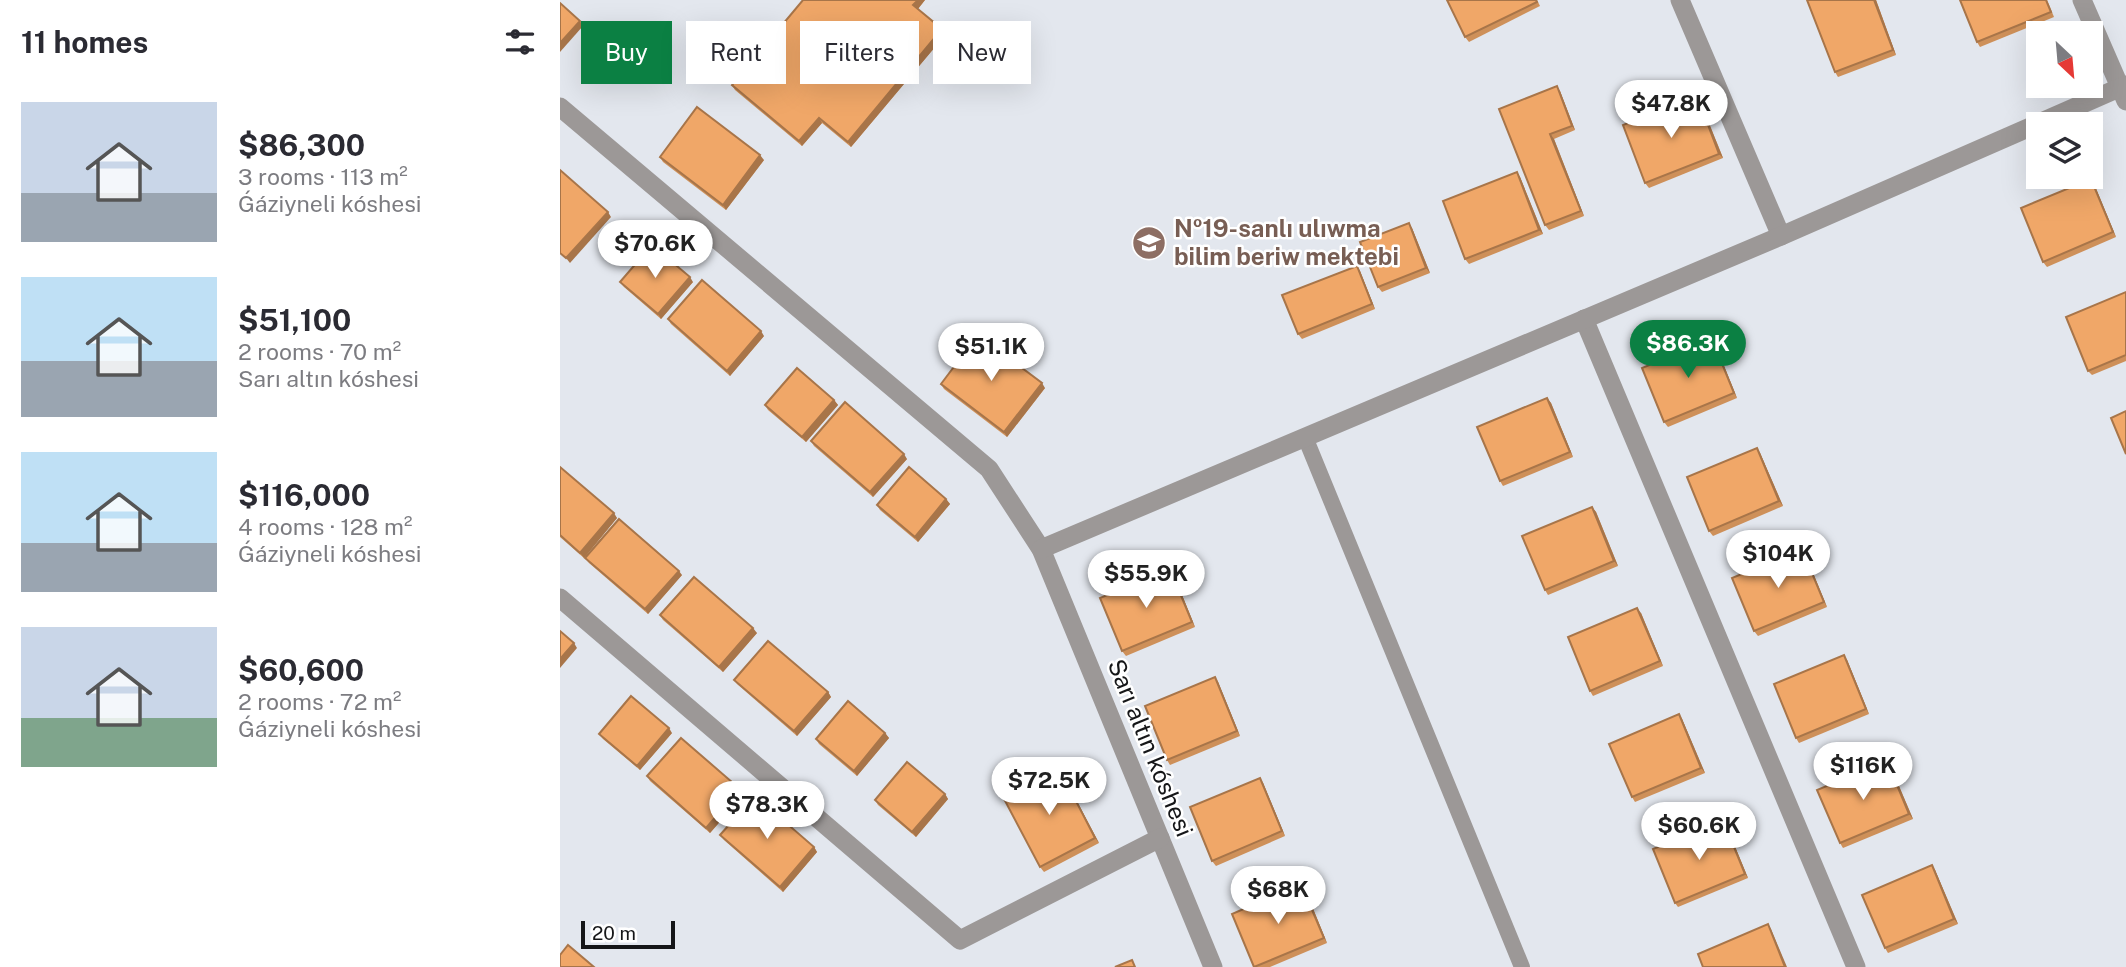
<!DOCTYPE html>
<html lang="en">
<head>
<meta charset="utf-8">
<style>
  body { margin:0; font-family:"Public Sans",sans-serif; background:#f7f7f7; color:#2b2b33; height:100vh; display:flex; flex-direction:column; font-size:26px; white-space:nowrap }
  * { box-sizing:border-box; margin:0 }
  p { font-size:23px; color:#7c7c81 }
  .icon { flex:none; width:38px; height:38px; fill:none; stroke:currentColor; stroke-width:2; stroke-linecap:round; stroke-linejoin:round }
  .map { position:relative; flex:1; overflow:hidden }
  .panel { display:flex; flex-direction:column; background:#fff; width:560px }
  .panel>* { flex:none }
  .guide { position:absolute; left:21px; top:21px; width:665px; height:63px; display:flex; gap:14px }
  .needle { width:46px; rotate:154deg }
  .tools { position:absolute; left:1466px; top:21px; display:grid; gap:14px }
  .tools a { display:grid; place-items:center; width:77px; height:77px; border-radius:0px; background:#fff; box-shadow:0 7px 28px #0002; font-size:35px }
  .scale { position:absolute; left:21px; bottom:18px; width:94px; box-sizing:border-box; padding-left:7px; border:4px solid #151618; border-top:0; font-size:19px; line-height:24px; white-space:nowrap; color:#151618; -webkit-text-stroke:5px #fff; paint-order:stroke }
  .price { position:absolute; translate:-50% -60px; padding:0 16px; border-radius:24px; background:#fff; color:#222; font-size:23px; line-height:46px; filter:drop-shadow(0 2px 4px #0008) }
  .price::after { content:''; position:absolute; left:50%; top:42px; width:21px; height:16px; margin-left:-10px; background:inherit; clip-path:polygon(0 0,100% 0,50% 100%) }
  .price.current { background:#0b8043; color:#fff }
  ul { padding:0; list-style:none }
  li { display:flex; align-items:center; gap:21px; height:175px; padding:0 21px }
  li span { display:grid; place-items:center; flex:none; width:196px; height:140px; border-radius:0px; color:#555 }
  li>.icon { margin-inline-start:auto }
  span .icon { width:84px; height:84px; fill:#fffc; stroke-width:1 }
  li b { font-size:30px }
  h2 { display:flex; justify-content:space-between; align-items:center; height:84px; padding:0 21px; font-size:30px }
  .chip { padding:0 24px; border-radius:0px; background:#fff; box-shadow:0 7px 28px #0002; font-size:24px; line-height:63px }
  .chip.current { background:#0b8043; color:#fff }
  main { display:flex; flex:1; min-height:0 }
  .map>svg:first-child { display:block }
</style>
</head>
<body>
<main>
<section class="panel">
<h2>11 homes<svg class="icon" aria-label="filters" viewBox="0 0 24 24"><path d="M4 7h16M4 17h16"/><circle cx="9" cy="7" r="2"/><circle cx="15" cy="17" r="2"/></svg></h2>
<ul>
<li><span style="background:linear-gradient(#c9d6e8 65%,#9aa5b1 0)"><svg class="icon" aria-label="home" viewBox="0 0 24 24"><path d="M3 11l9-7 9 7M6 9v11h12V9"/></svg></span><div><b>$86,300</b><p>3 rooms · 113 m²</p><p>Ǵáziyneli kóshesi</p></div></li>
<li><span style="background:linear-gradient(#bfe0f5 60%,#9aa5b1 0)"><svg class="icon" aria-label="home" viewBox="0 0 24 24"><path d="M3 11l9-7 9 7M6 9v11h12V9"/></svg></span><div><b>$51,100</b><p>2 rooms · 70 m²</p><p>Sarı altın kóshesi</p></div></li>
<li><span style="background:linear-gradient(#bfe0f5 65%,#9aa5b1 0)"><svg class="icon" aria-label="home" viewBox="0 0 24 24"><path d="M3 11l9-7 9 7M6 9v11h12V9"/></svg></span><div><b>$116,000</b><p>4 rooms · 128 m²</p><p>Ǵáziyneli kóshesi</p></div></li>
<li><span style="background:linear-gradient(#c9d6e8 65%,#7fa58c 0)"><svg class="icon" aria-label="home" viewBox="0 0 24 24"><path d="M3 11l9-7 9 7M6 9v11h12V9"/></svg></span><div><b>$60,600</b><p>2 rooms · 72 m²</p><p>Ǵáziyneli kóshesi</p></div></li>
</ul>
</section>
<div class="map">
<svg width="1566" height="967" viewBox="0 0 1566 967">
  <rect width="100%" height="100%" fill="#e3e7ee"/>
  <g fill="none" stroke-linecap="round" stroke-linejoin="round">
    <path stroke="#9c9897" stroke-width="16" d="M745 437 962 967"/>
    <g stroke="#9c9897" stroke-width="19">
      <path d="M1120 0 1221 236"/>
      <path d="M1522 0 1566 101"/>
      <path d="M0 107 429 469 481 549 653 967"/>
      <path d="M1024 319 1296 967"/>
      <path d="M481 549 1221 236 1566 85"/>
      <path d="M0 598 400 940 600 838"/>
    </g>
  </g>
  <g fill="#ce9059">
    <path d="M243 0H365L358 9 382 29 386 34 291 147 262 123 242 146 175 90 172 85Z"/>
    <path d="M977 0 980 6 909 42 905 37Z"/>
    <path d="M1247 0H1316L1336 55 1278 77 1275 72Z"/>
    <path d="M1400 0H1487L1494 17 1420 47 1417 42Z"/>
    <path d="M1000 91 1015 130 994 139 1024 216 989 230 985 225 939 109Z"/>
    <path d="M1137 96 1140 101 1163 158 1089 188 1085 183Z"/>
    <path d="M100 157 204 160 166 210 103 162Z"/>
    <path d="M957 172 960 177 983 234 909 264 905 259Z"/>
    <path d="M1531 179 1534 184 1556 237 1487 267 1483 262Z"/>
    <path d="M852 228 870 273 822 292 818 287Z"/>
    <path d="M797 266 800 271 815 309 742 339 738 334Z"/>
    <path d="M60 282H133L101 319 64 287Z"/>
    <path d="M1566 292V361L1532 375 1528 371Z"/>
    <path d="M108 319 204 336 170 376 111 324Z"/>
    <path d="M1152 339 1155 344 1177 398 1108 427 1104 422Z"/>
    <path d="M381 384 485 388 447 437 384 389Z"/>
    <path d="M987 398 991 403 1013 457 943 486 940 481Z"/>
    <path d="M274 400 278 405 246 442 208 410 205 405Z"/>
    <path d="M251 441 347 459 313 497 254 446Z"/>
    <path d="M1200 453 1223 506 1153 536 1149 531Z"/>
    <path d="M0 467 57 518 24 558 0 537Z"/>
    <path d="M386 499 390 504 358 542 320 510 317 505Z"/>
    <path d="M1032 507 1036 512 1058 566 988 595 985 590Z"/>
    <path d="M1245 554 1267 607 1198 636 1194 631Z"/>
    <path d="M25 558 122 575 88 614 29 563Z"/>
    <path d="M610 569 613 573 635 627 566 656 562 651Z"/>
    <path d="M1081 613 1103 666 1033 696 1030 691Z"/>
    <path d="M100 615 197 633 163 672 103 620Z"/>
    <path d="M1287 660 1309 714 1239 743 1236 738Z"/>
    <path d="M655 677 658 682 680 736 610 765 607 760Z"/>
    <path d="M174 680 268 692 271 697 237 736 177 684Z"/>
    <path d="M1119 714 1122 719 1145 773 1075 802 1072 797Z"/>
    <path d="M112 733 80 770 43 739 39 734Z"/>
    <path d="M325 733 329 738 297 776 259 744 256 739Z"/>
    <path d="M1327 761 1330 765 1353 819 1283 848 1280 843Z"/>
    <path d="M499 768 539 843 484 872 480 867Z"/>
    <path d="M87 776 180 789 184 794 150 833 90 781Z"/>
    <path d="M700 778 703 783 725 836 656 866 652 861Z"/>
    <path d="M385 794 388 799 356 837 318 805 315 800Z"/>
    <path d="M1166 825 1188 878 1118 907 1115 903Z"/>
    <path d="M160 835 254 847 257 852 223 892 164 840Z"/>
    <path d="M1375 870 1398 924 1328 953 1325 948Z"/>
    <path d="M741 884 745 889 767 943 710 967H694Z"/>
  </g>
  <g fill="#a87549">
    <path d="M358 0H365L357 10 353 5Z"/>
    <path d="M1314 0H1316L1336 55 1333 50Z"/>
    <path d="M20 21 23 26 0 52V43Z"/>
    <path d="M382 29 386 34 291 147 288 142Z"/>
    <path d="M997 86 1000 91 1015 130 1012 126Z"/>
    <path d="M1137 96 1140 101 1163 158 1159 154Z"/>
    <path d="M259 118 262 123 242 146 239 141Z"/>
    <path d="M990 134 994 139 1024 216 1021 211Z"/>
    <path d="M200 155 204 160 166 210 163 205Z"/>
    <path d="M957 172 960 177 983 234 979 230Z"/>
    <path d="M1531 179 1534 184 1556 237 1553 232Z"/>
    <path d="M48 212 51 217 10 263 6 258Z"/>
    <path d="M849 223 852 228 870 273 866 268Z"/>
    <path d="M797 266 800 271 815 309 812 304Z"/>
    <path d="M130 277 133 282 101 319 98 314Z"/>
    <path d="M201 331 204 336 170 376 167 371Z"/>
    <path d="M1152 339 1155 344 1177 398 1174 393Z"/>
    <path d="M482 383 485 388 447 437 444 432Z"/>
    <path d="M987 398 991 403 1013 457 1010 452Z"/>
    <path d="M274 400 278 405 246 442 242 437Z"/>
    <path d="M1197 448 1200 453 1223 506 1219 501Z"/>
    <path d="M344 454 347 459 313 497 310 492Z"/>
    <path d="M386 499 390 504 358 542 355 537Z"/>
    <path d="M1032 507 1036 512 1058 566 1054 561Z"/>
    <path d="M54 513 57 518 24 558 20 553Z"/>
    <path d="M1242 549 1245 554 1267 607 1264 602Z"/>
    <path d="M610 569 613 573 635 627 632 622Z"/>
    <path d="M119 571 122 575 88 614 85 609Z"/>
    <path d="M1077 608 1081 613 1103 666 1100 661Z"/>
    <path d="M193 628 197 633 163 672 159 667Z"/>
    <path d="M14 643 17 648 0 668V659Z"/>
    <path d="M1284 655 1287 660 1309 714 1306 709Z"/>
    <path d="M655 677 658 682 680 736 677 731Z"/>
    <path d="M268 692 271 697 237 736 234 731Z"/>
    <path d="M1119 714 1122 719 1145 773 1141 768Z"/>
    <path d="M109 728 112 733 80 770 77 766Z"/>
    <path d="M325 733 329 738 297 776 294 771Z"/>
    <path d="M1327 761 1330 765 1353 819 1349 814Z"/>
    <path d="M499 768 502 773 539 843 535 838Z"/>
    <path d="M700 778 703 783 725 836 722 831Z"/>
    <path d="M180 789 184 794 150 833 146 828Z"/>
    <path d="M385 794 388 799 356 837 352 832Z"/>
    <path d="M1163 820 1166 825 1188 878 1185 874Z"/>
    <path d="M254 847 257 852 223 892 220 887Z"/>
    <path d="M1372 865 1375 870 1398 924 1394 919Z"/>
    <path d="M741 884 745 889 767 943 764 938Z"/>
    <path d="M1208 924 1211 929 1227 967H1225Z"/>
  </g>
  <g fill="#f0a768" stroke="#a87549" stroke-width="2">
    <path d="M243 0H358L353 5 382 29 288 142 259 118 239 141 172 85Z"/>
    <path d="M887 0H976L977 2 905 37Z"/>
    <path d="M1247 0H1314L1333 50 1275 72Z"/>
    <path d="M1400 0H1486L1491 12 1417 42Z"/>
    <path d="M0 3 20 21 0 43Z"/>
    <path d="M997 86 1012 126 990 134 1021 211 985 225 939 109Z"/>
    <path d="M1137 96 1159 154 1085 183 1063 125Z"/>
    <path d="M137 107 200 155 163 205 100 157Z"/>
    <path d="M0 170 48 212 6 258 0 253Z"/>
    <path d="M957 172 979 230 905 259 883 201Z"/>
    <path d="M1531 179 1553 232 1483 262 1461 208Z"/>
    <path d="M849 223 866 268 818 287 800 242Z"/>
    <path d="M92 245 130 277 98 314 60 282Z"/>
    <path d="M797 266 812 304 738 334 722 295Z"/>
    <path d="M142 280 201 331 167 371 108 319Z"/>
    <path d="M1566 292V355L1528 371 1506 317Z"/>
    <path d="M418 335 482 383 444 432 381 384Z"/>
    <path d="M1152 339 1174 393 1104 422 1082 368Z"/>
    <path d="M237 368 274 400 242 437 205 405Z"/>
    <path d="M987 398 1010 452 940 481 917 427Z"/>
    <path d="M285 402 344 454 310 492 251 441Z"/>
    <path d="M1566 411V454L1551 418Z"/>
    <path d="M1197 448 1219 501 1149 531 1127 477Z"/>
    <path d="M0 467 54 513 20 553 0 535Z"/>
    <path d="M349 467 386 499 355 537 317 505Z"/>
    <path d="M1032 507 1054 561 985 590 962 536Z"/>
    <path d="M59 519 119 571 85 609 25 558Z"/>
    <path d="M1242 549 1264 602 1194 631 1172 578Z"/>
    <path d="M610 569 632 622 562 651 540 598Z"/>
    <path d="M134 577 193 628 159 667 100 615Z"/>
    <path d="M1077 608 1100 661 1030 691 1008 637Z"/>
    <path d="M0 631 14 643 0 659Z"/>
    <path d="M208 641 268 692 234 731 174 680Z"/>
    <path d="M1284 655 1306 709 1236 738 1214 684Z"/>
    <path d="M655 677 677 731 607 760 585 706Z"/>
    <path d="M71 696 109 728 77 766 39 734Z"/>
    <path d="M288 701 325 733 294 771 256 739Z"/>
    <path d="M1119 714 1141 768 1072 797 1049 744Z"/>
    <path d="M121 738 180 789 146 828 87 776Z"/>
    <path d="M1327 761 1349 814 1280 843 1257 790Z"/>
    <path d="M347 762 385 794 352 832 315 800Z"/>
    <path d="M499 768 535 838 480 867 443 797Z"/>
    <path d="M700 778 722 831 652 861 630 807Z"/>
    <path d="M195 796 254 847 220 887 160 835Z"/>
    <path d="M1163 820 1185 874 1115 903 1093 849Z"/>
    <path d="M1372 865 1394 919 1325 948 1302 895Z"/>
    <path d="M741 884 764 938 694 967 672 914Z"/>
    <path d="M1208 924 1225 967H1143L1138 954Z"/>
    <path d="M8 945 34 967H0V955Z"/>
    <path d="M572 960 575 967H555Z"/>
  </g>
  <defs>
    <g id="school-disc" transform="scale(1.75)"><circle r="9.5" fill="#8d6e63" stroke="#fff"/><path d="M0-5L7-2L0 1L-7-2ZM-4 1L0 2.5L4 1V4Q0 6-4 4Z" fill="#fff"/></g>
  </defs>
  <g fill-rule="evenodd">
    <use href="#school-disc" x="589" y="243"/>
  </g>
  <g text-anchor="middle" stroke-width="5" stroke-linejoin="round" paint-order="stroke">
    <g font-size="24" font-weight="bold" fill="#785e54" stroke="#fff" text-anchor="start">
      <text x="614" y="237">№19-sanlı ulıwma<tspan x="614" dy="28">bilim beriw mektebi</tspan></text>
    </g>
    <g font-size="24" fill="#151618" stroke="#fff">
      <text transform="translate(590 748) rotate(68)" y="8">Sarı altın kóshesi</text>
    </g>
  </g>
</svg>
<div class="tools">
<a><svg class="needle" viewBox="-14 -14 28 28"><path d="M0-13l5 13h-10z" fill="#e53935"/><path d="M0 13l5-13h-10z" fill="#7c7c81"/></svg></a>
<a><svg class="icon" aria-label="layers" viewBox="0 0 24 24"><path d="M12 4l9 5-9 5-9-5zM3 14l9 5 9-5"/></svg></a>
</div>
<div class="scale">20 m</div>
<b class="price" style="left:1111px;top:140px">$47.8K</b>
<b class="price" style="left:95px;top:280px">$70.6K</b>
<b class="price current" style="left:1128px;top:380px">$86.3K</b>
<b class="price" style="left:431px;top:383px">$51.1K</b>
<b class="price" style="left:1218px;top:590px">$104K</b>
<b class="price" style="left:586px;top:610px">$55.9K</b>
<b class="price" style="left:1303px;top:802px">$116K</b>
<b class="price" style="left:489px;top:817px">$72.5K</b>
<b class="price" style="left:207px;top:841px">$78.3K</b>
<b class="price" style="left:1139px;top:862px">$60.6K</b>
<b class="price" style="left:718px;top:926px">$68K</b>
<div class="guide">
<a class="chip current">Buy</a>
<a class="chip">Rent</a>
<a class="chip">Filters</a>
<a class="chip">New</a>
</div>
</div>
</main>
</body>
</html>
